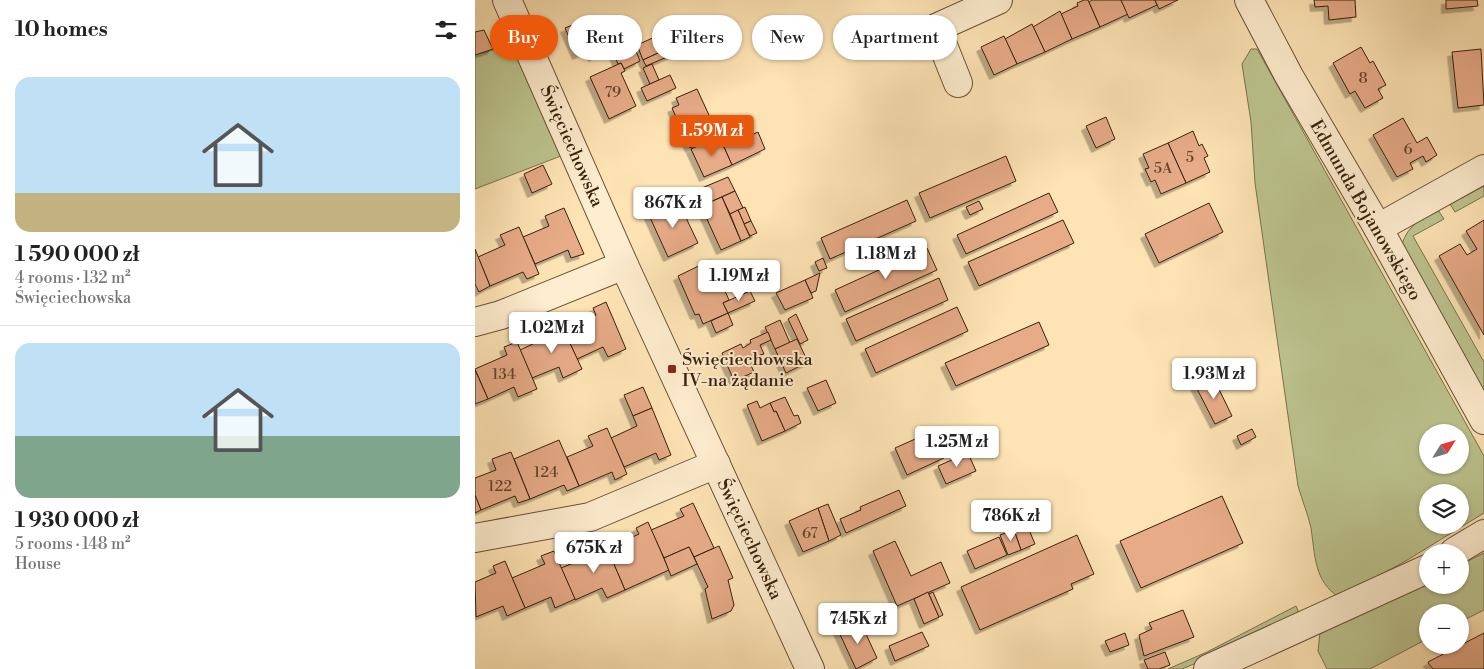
<!DOCTYPE html>
<html lang="en">
<head>
<meta charset="utf-8">
<style>
  body { margin:0; font-family:"Libre Bodoni",serif; background:#f2f2f2; color:#222; height:100vh; display:flex; flex-direction:column; font-size:19px; white-space:nowrap }
  * { box-sizing:border-box; margin:0 }
  p { font-size:16px; color:#767676 }
  .icon { flex:none; width:28px; height:28px; fill:none; stroke:currentColor; stroke-width:2; stroke-linecap:round; stroke-linejoin:round }
  .map { position:relative; flex:1; overflow:hidden }
  .side { display:flex; flex-direction:column; background:#fff; width:475px }
  .side>* { flex:none }
  .guide { position:absolute; left:15px; top:15px; width:475px; height:45px; display:flex; gap:10px }
  .needle { width:32px; rotate:53deg }
  .buttons { position:absolute; left:944px; top:424px; display:grid; gap:10px }
  .buttons a { display:grid; place-items:center; width:50px; height:50px; border-radius:50%; background:#fff; box-shadow:0 1px 4px #0004; font-size:25px }
  .price { position:absolute; translate:-50% -42px; padding:0 11px; border-radius:5px; background:#fff; color:#222; font-size:16px; line-height:32px; filter:drop-shadow(0 1px 2px #0008) }
  .price::after { content:''; position:absolute; left:50%; top:30px; width:15px; height:11px; margin-left:-8px; background:inherit; clip-path:polygon(0 0,100% 0,50% 100%) }
  .price.selected { background:#ea580c; color:#fff }
  ul { padding:0; list-style:none }
  li { display:grid; align-content:center; gap:10px; height:265px; padding:0 15px }
  li+li { border-top:1px solid #e0e0e0 }
  li span { display:grid; place-items:center; height:155px; border-radius:15px; color:#555 }
  li>.icon { margin-inline-start:auto }
  span .icon { width:90px; height:90px; fill:#fffc; stroke-width:1 }
  li b { font-size:21px }
  h2 { display:flex; justify-content:space-between; align-items:center; height:60px; padding:0 15px; font-size:21px }
  .chip { padding:0 18px; border-radius:22px; background:#fff; box-shadow:0 1px 4px #0004; font-size:18px; line-height:45px }
  .chip.selected { background:#ea580c; color:#fff }
  main { display:flex; flex:1; min-height:0 }
  .map>svg:first-child { display:block }
</style>
</head>
<body>
<main>
<section class="side">
<h2>10 homes<svg class="icon" aria-label="filters" viewBox="0 0 24 24"><path d="M4 7h16M4 17h16"/><circle cx="9" cy="7" r="2"/><circle cx="15" cy="17" r="2"/></svg></h2>
<ul>
<li><span style="background:linear-gradient(#bfe0f5 75%,#c2b280 0)"><svg class="icon" aria-label="home" viewBox="0 0 24 24"><path d="M3 11l9-7 9 7M6 9v11h12V9"/></svg></span><div><b>1 590 000 zł</b><p>4 rooms · 132 m²</p><p>Święciechowska</p></div></li>
<li><span style="background:linear-gradient(#bfe0f5 60%,#7fa58c 0)"><svg class="icon" aria-label="home" viewBox="0 0 24 24"><path d="M3 11l9-7 9 7M6 9v11h12V9"/></svg></span><div><b>1 930 000 zł</b><p>5 rooms · 148 m²</p><p>House</p></div></li>
</ul>
</section>
<div class="map">
<svg width="1009" height="669" viewBox="0 0 1009 669">
  <defs>
    <filter id="shadow"><feDropShadow dx="-4.5" dy="4.5" stdDeviation="0" flood-color="#0004"/></filter>
  </defs>
  <rect width="100%" height="100%" fill="#fee4b5"/>
  <filter id="stains"><feTurbulence type="fractalNoise" baseFrequency=".004" numOctaves="4"/><feColorMatrix values="0 0 0 0 .2 0 0 0 0 .09 0 0 0 0 .02 0 0 0 .5 -.17"/></filter>
  <radialGradient id="worn" r=".72"><stop offset=".6" stop-color="#630" stop-opacity="0"/><stop offset="1" stop-color="#630" stop-opacity=".3"/></radialGradient>
  <g fill="#bdc590" stroke="#7a724e" fill-rule="evenodd">
    <path d="M41 44 91 154 0 189V55Z"/>
    <path d="M776 49H782L1009 456V513L929 562 864 597C839 582 840 554 836 528 833 514 827 500 823 486L780 183 776 122 767 64ZM952 432H985V465H952ZM952 492H985V525H952Z"/>
    <path d="M1009 186V196L980 212 975 204Z"/>
    <path d="M963 210 969 219 938 236 1009 362V399L927 244C933 225 946 219 963 210Z"/>
    <path d="M1009 553V610L985 622V612H952V639L895 669H852L843 651 845 633 952 581V585H985V565Z"/>
    <path d="M821 606 824 613 805 627 707 669H693L732 652Z"/>
  </g>
  <g fill="#e7ab88" stroke="#38200c" filter="url(#shadow)">
    <path d="M609 0H613L625 27 597 39 586 14 603 6 602 3Z"/>
    <path d="M617 0H646L653 14 625 27 614 2Z"/>
    <path d="M646 0H680L682 5 654 18Z"/>
    <path d="M680 0H703L684 9Z"/>
    <path d="M839 0H880L881 17 854 20 853 6 840 7Z"/>
    <path d="M971 0H1002L1003 6 971 9Z"/>
    <path d="M585 11 597 39 570 52 558 27Z"/>
    <path d="M119 16 134 49 118 57 115 49 102 55 90 28Z"/>
    <path d="M557 24 570 52 542 64 530 39Z"/>
    <path d="M200 28 207 42 168 60 162 45Z"/>
    <path d="M9 30 18 49 0 55V32Z"/>
    <path d="M529 36 542 64 519 75 506 47Z"/>
    <path d="M209 41 213 48 171 66 168 60Z"/>
    <path d="M158 44 165 61 149 69 146 63 143 64 138 52Z"/>
    <path d="M886 47 895 63 898 61 911 85 903 89 908 98 890 108 880 91 875 94 858 63Z"/>
    <path d="M1006 49 1009 105 983 108 977 52Z"/>
    <path d="M146 63 150 71 146 73 161 106 134 119 115 77Z"/>
    <path d="M177 64 184 80 175 84 168 68Z"/>
    <path d="M195 75 201 88 172 101 166 88Z"/>
    <path d="M222 89 239 126 211 139 197 108 204 105 201 98Z"/>
    <path d="M631 117 640 139 621 148 611 126Z"/>
    <path d="M928 118 942 143 952 137 962 155 951 162 948 156 935 163 938 169 922 177 898 135Z"/>
    <path d="M269 125 274 136 283 132 290 149 257 165 244 136Z"/>
    <path d="M239 126 243 135 215 148 211 139Z"/>
    <path d="M718 131 724 146 727 144 733 156 729 158 735 172 711 183 693 143Z"/>
    <path d="M244 136 257 165 229 177 216 149Z"/>
    <path d="M693 143 711 183 686 194 680 180 676 182 670 169 674 168 668 154Z"/>
    <path d="M531 156 541 181 455 218 444 193Z"/>
    <path d="M68 165 77 184 57 193 49 174Z"/>
    <path d="M253 177 260 191 215 211 208 196Z"/>
    <path d="M260 191 268 208 255 214 247 197Z"/>
    <path d="M574 193 583 212 491 254 482 235Z"/>
    <path d="M247 197 266 241 246 250 226 206Z"/>
    <path d="M432 200 441 221 355 259 346 238Z"/>
    <path d="M203 201 223 243 193 257 173 213Z"/>
    <path d="M504 201 508 209 495 215 491 207Z"/>
    <path d="M734 203 748 232 684 263 670 234Z"/>
    <path d="M270 207 276 221 269 224 263 210Z"/>
    <path d="M89 208 109 254 96 258 93 250 60 264 48 237 74 226 70 216Z"/>
    <path d="M263 210 275 237 266 241 255 214Z"/>
    <path d="M588 220 599 243 504 286 493 262Z"/>
    <path d="M1009 220V335L964 256 985 244 992 255 1002 249 991 231Z"/>
    <path d="M276 221 282 233 275 236 269 224Z"/>
    <path d="M44 227 64 274 52 279 48 272 15 286 3 257 30 245 25 235Z"/>
    <path d="M452 248 462 270 370 312 360 290Z"/>
    <path d="M0 249 15 286 4 292 0 284Z"/>
    <path d="M348 258 352 268 344 271 340 262Z"/>
    <path d="M236 260 254 300 248 303 253 313 228 324 224 314 220 315 203 276Z"/>
    <path d="M290 261 298 278 287 283 280 266Z"/>
    <path d="M345 273 341 291 336 293 330 280Z"/>
    <path d="M464 278 473 300 381 341 371 319Z"/>
    <path d="M330 280 338 298 310 310 301 293Z"/>
    <path d="M275 291 280 301 253 313 248 303Z"/>
    <path d="M131 302 151 349 133 357 128 347 102 359 89 330 121 315 118 308Z"/>
    <path d="M482 307 493 331 401 373 390 349Z"/>
    <path d="M253 313 258 325 241 333 236 321Z"/>
    <path d="M321 314 333 340 325 344 313 319Z"/>
    <path d="M305 320 315 343 300 349 290 327Z"/>
    <path d="M85 322 107 369 88 378 84 367 57 378 45 350 77 335 73 328Z"/>
    <path d="M564 322 574 345 481 386 470 363Z"/>
    <path d="M293 332 296 340 285 345 289 354 285 355 287 358 275 363 279 372 259 381 247 353 266 344 268 348 276 343 275 340Z"/>
    <path d="M322 339 333 362 311 373 300 349Z"/>
    <path d="M42 342 62 389 43 397 39 387 13 399 0 369 32 355 29 347Z"/>
    <path d="M0 370 13 399 0 404Z"/>
    <path d="M738 377 757 416 740 424 720 385Z"/>
    <path d="M351 380 361 403 343 411 332 388Z"/>
    <path d="M168 387 177 408 158 416 149 395Z"/>
    <path d="M310 397 319 416 323 415 326 423 310 431 301 411 299 412 295 403Z"/>
    <path d="M282 401 285 408 295 403 299 412 301 411 310 431 287 441 272 405Z"/>
    <path d="M177 408 196 455 184 460 181 453 149 467 136 438 162 426 158 416Z"/>
    <path d="M132 428 152 474 140 480 137 472 104 486 92 457 118 446 113 436Z"/>
    <path d="M777 429 781 437 766 445 762 436Z"/>
    <path d="M456 432 469 458 432 475 420 448Z"/>
    <path d="M84 440 104 486 92 491 89 485 55 499 39 459Z"/>
    <path d="M36 452 55 499 43 503 40 496 6 510 0 495V478L21 470 17 459Z"/>
    <path d="M493 453 501 471 471 484 463 466Z"/>
    <path d="M424 490 431 506 371 533 365 519 386 510 385 507Z"/>
    <path d="M0 495 6 510 0 513Z"/>
    <path d="M747 496 768 543 666 588 645 541Z"/>
    <path d="M218 503 239 548 219 557 214 547 189 558 176 530 209 516 205 509Z"/>
    <path d="M353 504 366 535 354 541 343 508Z"/>
    <path d="M343 508 354 541 328 552 314 521Z"/>
    <path d="M173 522 194 570 150 590 132 549 164 534 161 528Z"/>
    <path d="M552 525 560 544 546 550 539 530Z"/>
    <path d="M539 530 546 550 533 555 525 535Z"/>
    <path d="M602 535 619 574 596 584 598 589 505 630 486 587Z"/>
    <path d="M524 537 532 555 500 569 492 551Z"/>
    <path d="M129 541 150 590 132 598 127 588 100 600 86 568 120 554 117 547Z"/>
    <path d="M420 541 436 576 466 562 475 583 422 606 398 551Z"/>
    <path d="M244 546 258 578 253 580 259 605 256 611 237 619 230 589 233 587 219 557Z"/>
    <path d="M214 547 222 564 196 576 189 558Z"/>
    <path d="M79 551 100 599 80 608 76 597 50 608 37 578 70 564 66 556Z"/>
    <path d="M30 561 50 608 32 616 28 606 1 617 0 582 21 573 18 566Z"/>
    <path d="M453 592 464 617 449 624 439 599Z"/>
    <path d="M458 592 468 615 464 617 454 594Z"/>
    <path d="M708 610 719 637 669 656 664 635 677 629 674 623Z"/>
    <path d="M385 621 402 658 381 669 363 630Z"/>
    <path d="M447 632 454 646 420 661 414 646Z"/>
    <path d="M650 633 654 645 635 652 630 641Z"/>
    <path d="M1009 633V669H958L954 664 953 662Z"/>
    <path d="M690 652 695 665 684 669H673L669 660Z"/>
  </g>
  <g fill="none" stroke-linecap="round" stroke-linejoin="round">
    <g stroke="#6a5136" stroke-width="30">
      <g id="minor">
        <path d="M32 0 149 265 335 669"/>
        <path d="M774 0 814 76 903 228 1009 420"/>
        <path d="M483 83 461 28 523 0"/>
        <path d="M903 228 1009 169"/>
        <path d="M0 322 26 315 149 265"/>
        <path d="M0 538 115 517 241 464"/>
        <path d="M979 552 1009 534"/>
        <path d="M733 669 952 569"/>
      </g>
    </g>
    <use href="#minor" stroke="#feedcf" stroke-width="28"/>
  </g>
  <rect fill="#8f2418" stroke="#feedcf" stroke-width="2" x="192" y="364" width="10" height="10" rx="2.5"/>
  <g text-anchor="middle" stroke-width="4" stroke-linejoin="round" paint-order="stroke">
    <g font-size="15" fill="#64432b">
      <text x="888" y="83">8</text>
      <text x="138" y="97">79</text>
      <text x="933" y="154">6</text>
      <text x="715" y="162">5</text>
      <text x="688" y="173">5A</text>
      <text x="29" y="379">134</text>
      <text x="71" y="477">124</text>
      <text x="25" y="491">122</text>
      <text x="335" y="538">67</text>
    </g>
    <g font-size="18" fill="#38200c" stroke="#feedcf">
      <text transform="translate(97 146) rotate(66)" y="6">Święciechowska</text>
      <text transform="translate(891 210) rotate(60)" y="6">Edmunda Bojanowskiego</text>
      <text transform="translate(275 539) rotate(65)" y="6">Święciechowska</text>
    </g>
    <g font-size="18" fill="#38200c" stroke="#feedcf" text-anchor="start">
      <text x="207" y="365">Święciechowska<tspan x="207" dy="21">IV-na żądanie</tspan></text>
    </g>
  </g>
  <rect width="100%" height="100%" filter="url(#stains)"/>
  <rect width="100%" height="100%" fill="url(#worn)"/>
</svg>
<div class="buttons">
<a><svg class="needle" viewBox="-14 -14 28 28"><path d="M0-13l5 13h-10z" fill="#e53935"/><path d="M0 13l5-13h-10z" fill="#767676"/></svg></a>
<a><svg class="icon" aria-label="layers" viewBox="0 0 24 24"><path d="M12 4l9 5-9 5-9-5zM3 14l9 5 9-5"/></svg></a>
<a>+</a>
<a>−</a>
</div>
<b class="price selected" style="left:237px;top:157px">1.59M zł</b>
<b class="price" style="left:198px;top:229px">867K zł</b>
<b class="price" style="left:411px;top:280px">1.18M zł</b>
<b class="price" style="left:264px;top:302px">1.19M zł</b>
<b class="price" style="left:77px;top:354px">1.02M zł</b>
<b class="price" style="left:739px;top:400px">1.93M zł</b>
<b class="price" style="left:482px;top:468px">1.25M zł</b>
<b class="price" style="left:536px;top:542px">786K zł</b>
<b class="price" style="left:119px;top:574px">675K zł</b>
<b class="price" style="left:383px;top:645px">745K zł</b>
<div class="guide">
<a class="chip selected">Buy</a>
<a class="chip">Rent</a>
<a class="chip">Filters</a>
<a class="chip">New</a>
<a class="chip">Apartment</a>
</div>
</div>
</main>
</body>
</html>
